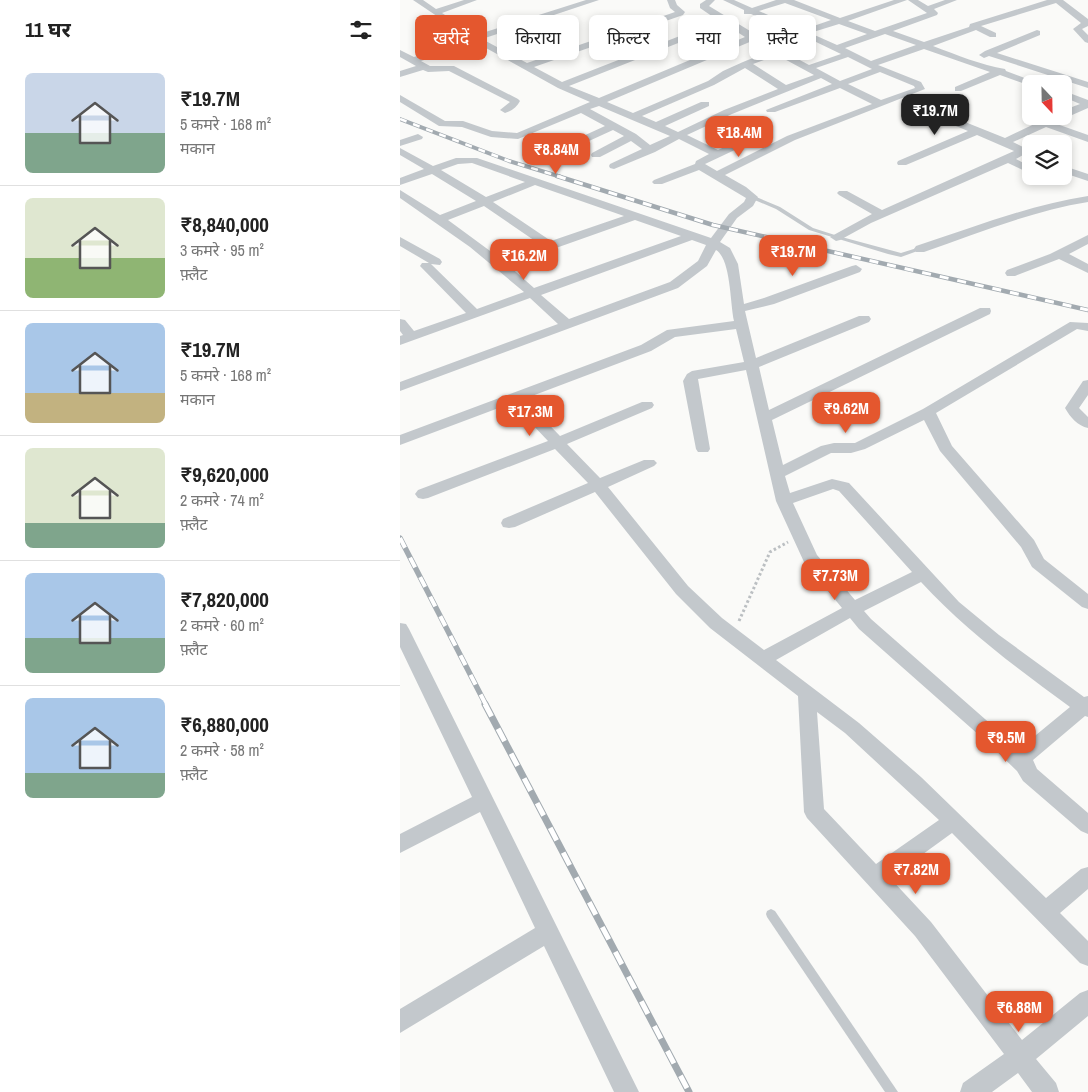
<!DOCTYPE html>
<html lang="hi">
<head>
<meta charset="utf-8">
<style>
  body { margin:0; font-family:"Archivo Narrow","Noto Sans Devanagari",sans-serif; background:#f2f2f2; color:#222; height:100vh; display:flex; flex-direction:column; font-size:19px; white-space:nowrap }
  * { box-sizing:border-box; margin:0 }
  p { font-size:16px; color:#767676 }
  .icon { flex:none; width:28px; height:28px; fill:none; stroke:currentColor; stroke-width:2; stroke-linecap:round; stroke-linejoin:round }
  .map { position:relative; flex:1; overflow:hidden }
  .side { display:flex; flex-direction:column; background:#fff; width:400px }
  .side>* { flex:none }
  .banner { position:absolute; left:15px; top:15px; width:475px; height:45px; display:flex; gap:10px }
  .needle { width:32px; rotate:158deg }
  .buttons { position:absolute; left:622px; top:75px; display:grid; gap:10px }
  .buttons a { display:grid; place-items:center; width:50px; height:50px; border-radius:8px; background:#fff; box-shadow:0 2px 8px #0003; font-size:25px }
  .price { position:absolute; translate:-50% -42px; padding:0 11px; border-radius:10px; background:#e4572e; color:#fff; font-size:16px; line-height:32px; filter:drop-shadow(0 1px 2px #0008) }
  .price::after { content:''; position:absolute; left:50%; top:30px; width:15px; height:11px; margin-left:-8px; background:inherit; clip-path:polygon(0 0,100% 0,50% 100%) }
  .price.on { background:#222; color:#fff }
  ul { padding:0; list-style:none }
  li { display:flex; align-items:center; gap:15px; height:125px; padding:0 25px }
  li+li { border-top:1px solid #e0e0e0 }
  li span { display:grid; place-items:center; flex:none; width:140px; height:100px; border-radius:8px; color:#555 }
  li>.icon { margin-inline-start:auto }
  span .icon { width:60px; height:60px; fill:#fffc; stroke-width:1 }
  li b { font-size:21px }
  h2 { display:flex; justify-content:space-between; align-items:center; height:60px; padding:0 25px; font-size:21px }
  .tag { padding:0 18px; border-radius:8px; background:#fff; box-shadow:0 2px 8px #0003; font-size:18px; line-height:45px }
  .tag.on { background:#e4572e; color:#fff }
  main { display:flex; flex:1; min-height:0 }
  .map>svg:first-child { display:block }
</style>
</head>
<body>
<main>
<section class="side">
<h2>11 घर<svg class="icon" aria-label="filters" viewBox="0 0 24 24"><path d="M4 7h16M4 17h16"/><circle cx="9" cy="7" r="2"/><circle cx="15" cy="17" r="2"/></svg></h2>
<ul>
<li><span style="background:linear-gradient(#c9d6e8 60%,#7fa58c 0)"><svg class="icon" aria-label="home" viewBox="0 0 24 24"><path d="M3 11l9-7 9 7M6 9v11h12V9"/></svg></span><div><b>₹19.7M</b><p>5 कमरे · 168 m²</p><p>मकान</p></div></li>
<li><span style="background:linear-gradient(#dfe7d0 60%,#8fb573 0)"><svg class="icon" aria-label="home" viewBox="0 0 24 24"><path d="M3 11l9-7 9 7M6 9v11h12V9"/></svg></span><div><b>₹8,840,000</b><p>3 कमरे · 95 m²</p><p>फ़्लैट</p></div></li>
<li><span style="background:linear-gradient(#a9c7e8 70%,#c2b280 0)"><svg class="icon" aria-label="home" viewBox="0 0 24 24"><path d="M3 11l9-7 9 7M6 9v11h12V9"/></svg></span><div><b>₹19.7M</b><p>5 कमरे · 168 m²</p><p>मकान</p></div></li>
<li><span style="background:linear-gradient(#dfe7d0 75%,#7fa58c 0)"><svg class="icon" aria-label="home" viewBox="0 0 24 24"><path d="M3 11l9-7 9 7M6 9v11h12V9"/></svg></span><div><b>₹9,620,000</b><p>2 कमरे · 74 m²</p><p>फ़्लैट</p></div></li>
<li><span style="background:linear-gradient(#a9c7e8 65%,#7fa58c 0)"><svg class="icon" aria-label="home" viewBox="0 0 24 24"><path d="M3 11l9-7 9 7M6 9v11h12V9"/></svg></span><div><b>₹7,820,000</b><p>2 कमरे · 60 m²</p><p>फ़्लैट</p></div></li>
<li><span style="background:linear-gradient(#a9c7e8 75%,#7fa58c 0)"><svg class="icon" aria-label="home" viewBox="0 0 24 24"><path d="M3 11l9-7 9 7M6 9v11h12V9"/></svg></span><div><b>₹6,880,000</b><p>2 कमरे · 58 m²</p><p>फ़्लैट</p></div></li>
</ul>
</section>
<div class="map">
<svg width="688" height="1092" viewBox="0 0 688 1092">
  <rect width="100%" height="100%" fill="#fafaf8"/>
  <g fill="none" stroke-linecap="round" stroke-linejoin="round">
    <path stroke="#bbbfc2" stroke-width="3" stroke-dasharray="2.5 2.5" stroke-linecap="butt" d="M339 621 370 552 388 542"/>
    <g fill="#c3c8cc" fill-rule="evenodd">
      <path d="M138 18H140L178 34 175 35 138 20Z"/>
      <path d="M116 25H118L148 45 145 46 116 27Z"/>
      <path d="M350 196H354L380 207 413 228 438 236 501 253 520 247 523 249 501 257 488 254 409 230 376 209 350 198Z"/>
      <path d="M371 909 375 911 498 1092H485L367 917 366 914 367 911Z"/>
    </g>
    <g fill="#c3c8cc" fill-rule="evenodd">
      <path d="M13 0H23L36 9 64 0H77L42 13 76 35 186 0H199L82 39 127 63 275 12 270 8 267 0H275L277 5 285 12 283 15 134 67 162 82 290 32 322 23 300 8V4L306 0H315L309 6 378 48 406 38 351 14H344V10L323 0H334L352 8 376 0H394L440 18 494 0H507L448 21 475 31 527 13 508 0H518L528 6 545 0H557L534 9 538 13 537 15 493 31 524 42 569 27 570 24 647 0H663L688 19V26L682 29 688 35V43L685 42 673 29 681 23 656 3 581 26 596 33V37H590L576 30 533 46C557 55 581 65 605 69L606 71 641 84H631V86L600 75 561 91H555V87L590 72 524 49 478 65 521 82 525 89 395 140 325 175 346 187 358 197 353 206 337 218 320 242 330 248 338 264 344 304 364 298 452 266 456 265 462 269 460 272 374 304 345 311 356 358 459 316H469L471 319 469 322 359 367 369 410 580 308H590L591 311 590 314 372 420 383 465 421 446 434 443H455L523 409 670 322 688 323V331L677 329 536 413 552 446 634 540 644 559 688 594V609L682 607 632 567 621 547 540 451 524 420 465 449 451 453H431L385 476 390 493 432 479 449 483 559 602 599 635 684 697 688 696V717L685 716 633 760 637 769 688 813V834L681 831 623 781 617 771 588 743 459 629 450 618 376 660 459 723 521 777 646 898 681 869 688 867V889L660 913 688 941V966L680 963 552 833 490 878 531 922 622 1040 680 993 688 990V1016L636 1059 656 1083 659 1092H632L618 1073 592 1092H560L563 1083 604 1054 515 936 407 818 404 812 398 696 310 628 276 594 195 492 115 527 109 528 103 527 101 523 103 519 188 483 155 449 28 498 23 499 18 498 15 494 18 490 148 441 112 403 0 445V435L241 345 267 330 334 321C330 303 331 259 316 250L307 266 278 288 0 391V382L158 324 130 298 0 345V336L3 335 0 331V319L5 320 14 331 66 313 20 266 22 263H29L0 246V237L40 259 42 262 40 265 31 264 77 309 124 292 70 247 0 198V190L40 215 76 201 32 174 0 185V178L24 169 0 155V148L33 166 56 158H77L311 238 329 214 344 202 346 198 299 170 262 184H254L252 182 254 180 295 164 296 161 309 154 279 139 255 152 214 169 210 168 209 166 210 164 242 149 231 141 200 157H192L191 155 192 153 224 136 213 130 165 152H157L156 150 157 148 205 126 181 113 118 139 91 137 62 127 39 126 0 102V95L45 121H63L92 131 117 133 190 102 158 88 77 43 21 61 30 66H54L118 99 120 101C117 107 112 111 105 113L100 110 110 102 49 71 28 72 23 70 0 77V71L16 66 0 57V50L14 57 71 39ZM385 3 431 20 402 30 359 11ZM439 24 467 34 437 45 410 33ZM328 26 345 37 199 98 169 86 296 36ZM485 34 516 45 471 61 445 48ZM352 41 370 51 343 62 323 71 308 81 233 113 207 102ZM414 41 441 54 409 65 385 52ZM377 55 414 75 386 85 353 64ZM448 57 472 69 440 81 416 68ZM345 68 378 89 324 110 278 132 265 126 309 106V102H301L256 122 242 116 314 85ZM480 72 514 86 515 88 481 100 448 84ZM421 78 432 84 366 110 367 112H375L440 88 472 104 387 136 317 171 305 164 356 140 357 138 356 136H348L318 150 287 135 332 114ZM199 106 270 136 250 145 236 134 190 109ZM72 163 125 182 86 197 41 170 58 164ZM135 185 224 216 151 241 93 202ZM84 206 141 245 101 259 48 220ZM235 220 281 236 134 288 108 265ZM292 240 306 245 298 261 270 282 169 319 141 295ZM336 329 344 362 292 371 287 374 283 381 296 449 298 452H308L310 449 298 379 346 370 376 501 404 562 442 608 364 650 322 618 288 586 208 487 254 466 257 463 254 460H244L200 478 167 444 252 408 254 405 252 402H242L160 436 124 399 251 351 275 337ZM433 489 439 491 512 572 455 600 417 555 393 503ZM521 582C566 631 617 668 670 707L619 749 471 619 464 611ZM417 712 445 733 539 820 476 864 424 809Z"/>
      <path d="M637 30 640 31V35L597 53 688 82V88L589 56 584 58 579 55 585 51Z"/>
      <path d="M664 91 688 100V108L654 123 688 135V142L646 127 613 142 631 151V157L623 155 616 159 631 167V174L608 163 471 223 440 240 436 241 430 237 472 214 439 195 437 193 439 191H447L482 210 614 151 577 135 506 165H498L497 163 498 161 568 131 517 110V106H525L605 138 651 116H664V110L680 104 664 97Z"/>
      <path d="M18 134 23 137 22 139 0 146V140Z"/>
      <path d="M664 166 688 174V181L664 173Z"/>
      <path d="M636 176H650L658 182 652 185Z"/>
      <path d="M688 196V202C632 211 578 233 524 252H516L514 249 516 246C572 228 629 205 688 196Z"/>
      <path d="M688 235V244L669 254 688 264V273L659 259 615 276H607L605 273 607 270 650 254Z"/>
      <path d="M688 380V395L679 408 688 417V428C678 426 670 417 665 408L683 381Z"/>
      <path d="M0 623 6 624 9 629 239 1092H214L144 946 0 1033V1009L135 928 80 812 0 853V834L72 797 0 647Z"/>
    </g>
    <g stroke="#a2aab0" stroke-width="4">
      <path id="rail-far3" d="M0 119 109 161 161 177"/>
    </g>
    <g stroke="#a2aab0" stroke-width="4.5">
      <path id="rail-far2" d="M157 176 313 225 688 310"/>
    </g>
    <g stroke="#a2aab0" stroke-width="5.5">
      <path id="rail-far1" d="M0 538 86 705"/>
    </g>
    <g stroke="#a2aab0" stroke-width="7">
      <path id="rail" d="M85 704 289 1092"/>
    </g>
    <use href="#rail-far3" stroke="#fff" stroke-width="2.5" stroke-dasharray="7" stroke-linecap="butt"/>
    <use href="#rail-far2" stroke="#fff" stroke-width="3" stroke-dasharray="9" stroke-linecap="butt"/>
    <use href="#rail-far1" stroke="#fff" stroke-width="4" stroke-dasharray="11" stroke-linecap="butt"/>
    <use href="#rail" stroke="#fff" stroke-width="5" stroke-dasharray="14" stroke-linecap="butt"/>
  </g>
</svg>
<div class="buttons">
<a><svg class="needle" viewBox="-14 -14 28 28"><path d="M0-13l5 13h-10z" fill="#e53935"/><path d="M0 13l5-13h-10z" fill="#767676"/></svg></a>
<a><svg class="icon" aria-label="layers" viewBox="0 0 24 24"><path d="M12 4l9 5-9 5-9-5zM3 14l9 5 9-5"/></svg></a>
</div>
<b class="price on" style="left:535px;top:136px">₹19.7M</b>
<b class="price" style="left:339px;top:158px">₹18.4M</b>
<b class="price" style="left:156px;top:175px">₹8.84M</b>
<b class="price" style="left:393px;top:277px">₹19.7M</b>
<b class="price" style="left:124px;top:281px">₹16.2M</b>
<b class="price" style="left:446px;top:434px">₹9.62M</b>
<b class="price" style="left:130px;top:437px">₹17.3M</b>
<b class="price" style="left:435px;top:601px">₹7.73M</b>
<b class="price" style="left:606px;top:763px">₹9.5M</b>
<b class="price" style="left:516px;top:895px">₹7.82M</b>
<b class="price" style="left:619px;top:1033px">₹6.88M</b>
<div class="banner">
<a class="tag on">खरीदें</a>
<a class="tag">किराया</a>
<a class="tag">फ़िल्टर</a>
<a class="tag">नया</a>
<a class="tag">फ़्लैट</a>
</div>
</div>
</main>
</body>
</html>
